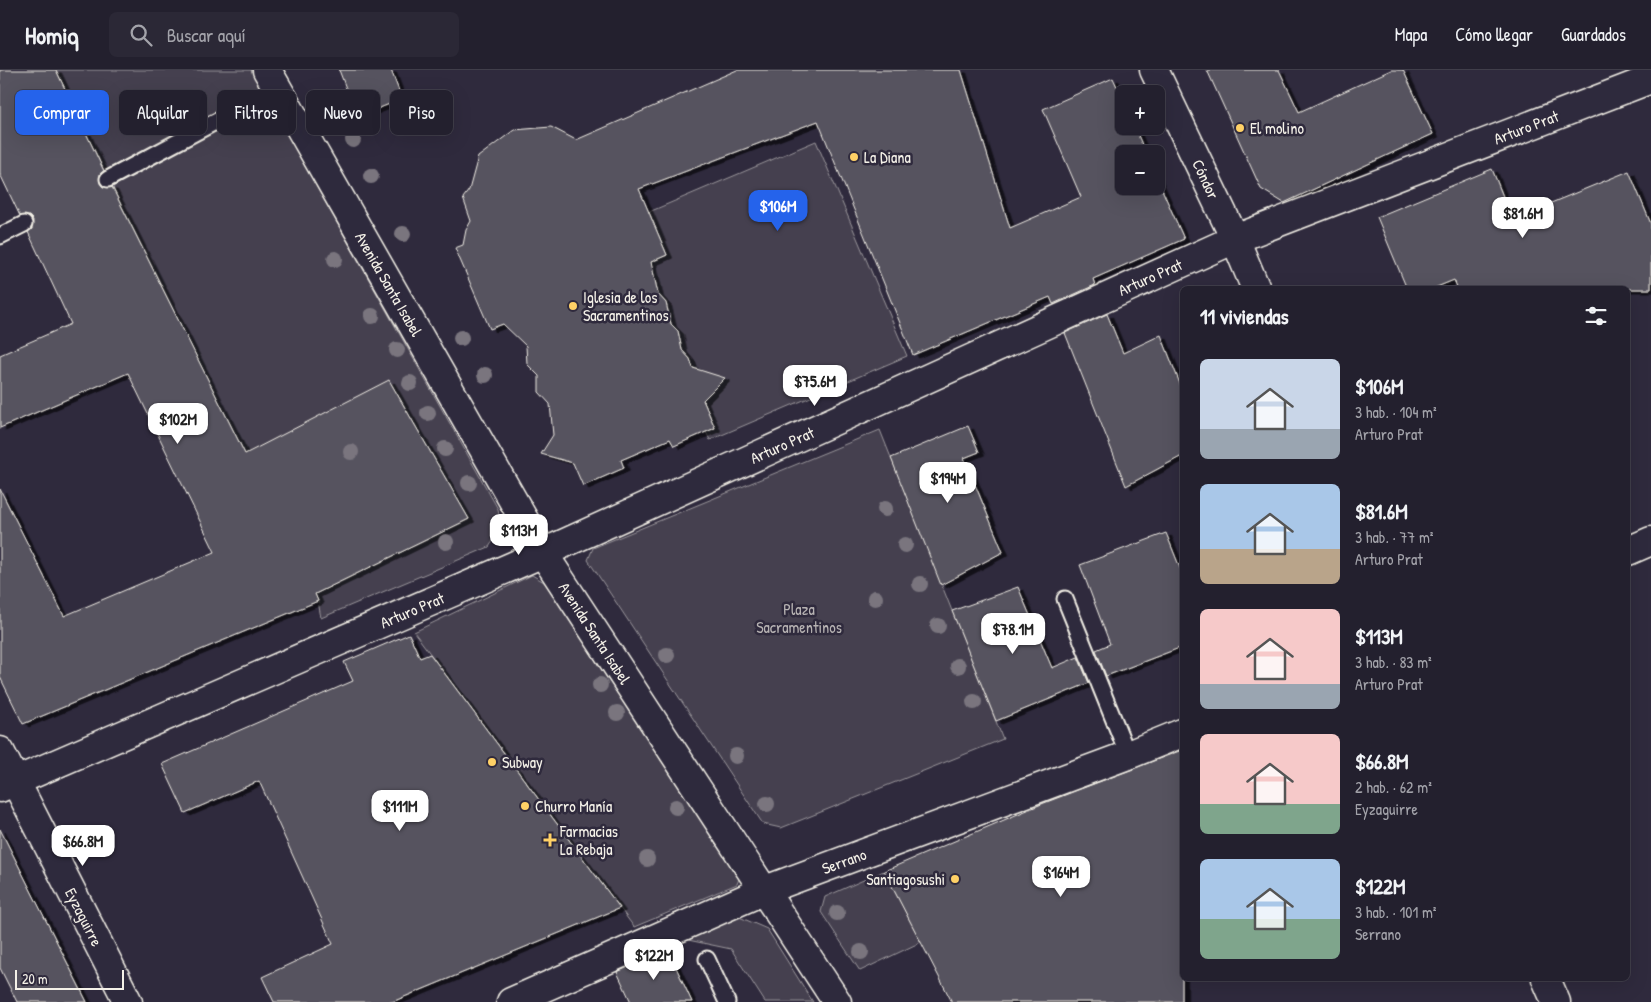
<!DOCTYPE html>
<html lang="es">
<head>
<meta charset="utf-8">
<style>
  body { margin:0; font-family:"Patrick Hand",sans-serif; background:#2b2836; color:#f1f3f6; height:100vh; display:flex; flex-direction:column; font-size:19px; white-space:nowrap }
  * { box-sizing:border-box; margin:0 }
  p { font-size:16px; color:#a3a3aa }
  .icon { flex:none; width:28px; height:28px; fill:none; stroke:currentColor; stroke-width:2; stroke-linecap:round; stroke-linejoin:round }
  .map { position:relative; flex:1; overflow:hidden }
  .side { position:absolute; left:1180px; top:216px; width:450px; height:695px; display:flex; flex-direction:column; background:#23202e; border-radius:8px; box-shadow:0 5px 20px #0002,0 0 0 1px #403e4a }
  .side>* { flex:none }
  .banner { position:absolute; left:15px; top:20px; width:475px; height:45px; display:flex; gap:10px }
  .buttons { position:absolute; left:1115px; top:15px; display:grid; gap:10px }
  .buttons a { display:grid; place-items:center; width:50px; height:50px; border-radius:8px; background:#23202e; box-shadow:0 5px 20px #0002,0 0 0 1px #403e4a; font-size:25px }
  .scale { position:absolute; left:15px; bottom:12px; width:109px; box-sizing:border-box; padding-left:5px; border:2px solid #f4f1e8; border-top:0; font-size:14px; line-height:18px; white-space:nowrap; color:#f4f1e8; -webkit-text-stroke:4px #2f2a3d; paint-order:stroke }
  .price { position:absolute; translate:-50% -42px; padding:0 11px; border-radius:10px; background:#fff; color:#222; font-size:16px; line-height:32px; filter:drop-shadow(0 1px 2px #0008) }
  .price::after { content:''; position:absolute; left:50%; top:30px; width:15px; height:11px; margin-left:-8px; background:inherit; clip-path:polygon(0 0,100% 0,50% 100%) }
  .price.current { background:#2563eb; color:#fff }
  ul { padding:0; list-style:none }
  li { display:flex; align-items:center; gap:15px; height:125px; padding:0 20px }
  li span { display:grid; place-items:center; flex:none; width:140px; height:100px; border-radius:8px; color:#555 }
  li>.icon { margin-inline-start:auto }
  span .icon { width:60px; height:60px; fill:#fffc; stroke-width:1 }
  li b { font-size:21px }
  h2 { display:flex; justify-content:space-between; align-items:center; height:60px; padding:0 20px; font-size:21px }
  .chip { padding:0 18px; border-radius:8px; background:#23202e; box-shadow:0 5px 20px #0002,0 0 0 1px #403e4a; font-size:18px; line-height:45px }
  .chip.current { background:#2563eb; color:#fff }
  header { display:flex; align-items:center; gap:30px; box-sizing:border-box; height:70px; padding:0 25px; background:#23202e; border-bottom:1px solid #403e4a }
  header strong { font-size:24px }
  nav { display:flex; gap:28px; margin-inline-start:auto; font-size:18px }
  .search { width:350px; height:45px; background:#2b2836; display:flex; align-items:center; gap:12px; box-sizing:border-box; padding:0 18px; border-radius:8px; color:#a3a3aa; font-size:19px }
  .map>svg:first-child { display:block }
</style>
</head>
<body>
<header>
<strong>Homiq</strong>
<div class="search"><svg class="icon" aria-label="search" viewBox="0 0 24 24"><circle cx="10" cy="10" r="6"/><path d="M15 15l6 6"/></svg>Buscar aquí</div>
<nav><a>Mapa</a><a>Cómo llegar</a><a>Guardados</a></nav>
</header>
<div class="map">
<svg width="1651" height="932" viewBox="0 0 1651 932">
  <defs>
    <filter id="shadow"><feDropShadow dx="5.5" dy="3" stdDeviation="0" flood-color="#0009"/></filter>
  </defs>
  <rect width="100%" height="100%" fill="#2f2a3d"/>
  <filter id="ink" filterUnits="userSpaceOnUse"><feTurbulence type="fractalNoise" baseFrequency=".02" numOctaves="2"/><feDisplacementMap in="SourceGraphic" scale="10" xChannelSelector="R" yChannelSelector="G"/><feConvolveMatrix kernelMatrix="1 2 1 2 8 2 1 2 1" color-interpolation-filters="sRGB"/></filter>
  <g filter="url(#ink)">
    <g fill="#454050" stroke="#9c989c">
      <path d="M56 0H251L498 439C501 456 498 464 489 477L321 548 318 531 160 215Z"/>
      <path d="M816 71 907 286 710 370 706 362 715 358 702 327 712 305 705 302 686 308 692 295 690 289 681 283 657 227 638 197 667 185 649 142Z"/>
      <path d="M880 360 1003 669 781 758 763 754 588 490 593 478Z"/>
      <path d="M532 505 544 512 739 809 737 814 634 857 414 562Z"/>
      <path d="M884 801 921 872 860 901 821 842 825 827Z"/>
      <path d="M737 846 767 859 813 932H765L731 879 688 870 655 884 652 881Z"/>
    </g>
    <g fill="#56525f" stroke="#f4f1e8" filter="url(#shadow)">
      <path d="M0 0H56L104 101 100 104V113L103 117H112L245 384 389 310 469 449 315 524 318 531 23 654 0 607V419L64 546 215 482 128 303 0 358V285L71 254 28 162 32 159 33 150 29 146H20L0 104Z"/>
      <path d="M339 0H391L402 29 357 47Z"/>
      <path d="M737 0H961L1010 158 1081 127 1043 39 1113 8 1124 32V56H1134L1146 84H1124V116H1156V106L1184 169 1093 209 1095 215 1053 234 1050 227 913 285 818 51 639 119 667 185 651 192 658 224 666 233 671 254 678 261 682 280 690 289 693 298 725 308 703 330 715 358 674 376 670 369 621 390 624 398 583 416 573 393 541 384 553 365 550 334 539 322V306L527 294 526 276 503 254 490 259 455 178 463 175 466 160 471 151 463 128 469 120 478 87 514 60 551 57 576 70Z"/>
      <path d="M1207 0H1279L1299 42 1391 0H1403L1433 64 1284 133 1261 119Z"/>
      <path d="M1492 99 1512 149 1629 101 1651 154V219H1458L1454 210 1432 219H1407L1377 147Z"/>
      <path d="M1107 244 1123 283 1161 265 1182 319V386L1126 416 1065 263Z"/>
      <path d="M968 356 979 382 964 388 1003 482 941 515 891 388Z"/>
      <path d="M1166 463 1182 503V577L1106 606 1096 580 1110 574 1080 495Z"/>
      <path d="M1018 517 1052 598 1078 587 1089 613 996 651 952 541Z"/>
      <path d="M409 564 420 588 430 584 620 838 392 932H274L262 907 333 874 259 711 185 743 162 694 353 611 344 592Z"/>
      <path d="M1182 680V932H952L884 801 1044 733Z"/>
      <path d="M0 759 87 932H17L0 898Z"/>
      <path d="M668 880 692 932H631L617 902Z"/>
    </g>
    <g fill="none" stroke-linecap="round" stroke-linejoin="round">
      <g stroke="#f4f1e8" stroke-width="19">
        <g id="lane">
          <path d="M108 109 277 19"/>
          <path d="M0 166 24 154"/>
          <path d="M1065 529 1128 685"/>
          <path d="M707 889 727 932"/>
        </g>
      </g>
      <g stroke="#f4f1e8" stroke-width="31">
        <g id="street">
          <path d="M1154 0 1235 169 1256 219"/>
          <path d="M1628 481 1651 471"/>
          <path d="M0 681 128 932"/>
          <path d="M0 718 543 483 1235 169 1651 9"/>
          <path d="M1546 909 1556 932"/>
          <path d="M511 932 765 820 1128 685 1182 663"/>
        </g>
      </g>
      <g stroke="#f4f1e8" stroke-width="31">
        <path id="secondary" d="M267 0 543 483 837 932"/>
      </g>
      <use href="#lane" stroke="#2f2a3d" stroke-width="15"/>
      <use href="#street" stroke="#2f2a3d" stroke-width="28"/>
      <use href="#secondary" stroke="#2f2a3d" stroke-width="28"/>
    </g>
    <g fill="#7a757e">
      <circle cx="333" cy="36" r="8"/>
      <circle cx="353" cy="70" r="8"/>
      <circle cx="371" cy="106" r="8"/>
      <circle cx="403" cy="164" r="8"/>
      <circle cx="335" cy="189" r="8"/>
      <circle cx="372" cy="246" r="8"/>
      <circle cx="461" cy="268" r="8"/>
      <circle cx="397" cy="280" r="8"/>
      <circle cx="485" cy="305" r="8"/>
      <circle cx="410" cy="313" r="8"/>
      <circle cx="428" cy="343" r="8"/>
      <circle cx="445" cy="379" r="8"/>
      <circle cx="351" cy="382" r="8"/>
      <circle cx="469" cy="413" r="8"/>
      <circle cx="885" cy="439" r="8"/>
      <circle cx="446" cy="472" r="8"/>
      <circle cx="905" cy="475" r="8"/>
      <circle cx="920" cy="514" r="8"/>
      <circle cx="875" cy="528" r="8"/>
      <circle cx="938" cy="556" r="8"/>
      <circle cx="667" cy="585" r="8"/>
      <circle cx="958" cy="596" r="8"/>
      <circle cx="600" cy="615" r="8"/>
      <circle cx="974" cy="632" r="8"/>
      <circle cx="617" cy="643" r="8"/>
      <circle cx="736" cy="686" r="8"/>
      <circle cx="767" cy="734" r="8"/>
      <circle cx="676" cy="737" r="8"/>
      <circle cx="647" cy="789" r="8"/>
      <circle cx="837" cy="843" r="8"/>
      <circle cx="861" cy="882" r="8"/>
    </g>
  </g>
  <g fill="#ffd166" stroke="#2f2a3d" stroke-width="2">
    <circle cx="1240" cy="58" r="5"/>
    <circle cx="854" cy="87" r="5"/>
    <circle cx="573" cy="236" r="5"/>
    <circle cx="492" cy="692" r="5"/>
    <circle cx="525" cy="736" r="5"/>
    <path d="M547.5 762.5h5v5h5v5h-5v5h-5v-5h-5v-5h5z"/>
    <circle cx="955" cy="809" r="5"/>
  </g>
  <g text-anchor="middle" stroke-width="5" stroke-linejoin="round" paint-order="stroke">
    <g font-size="16" fill="#f4f1e8" stroke="#2f2a3d">
      <text transform="translate(1526 57) rotate(-21)" y="6">Arturo Prat</text>
      <text transform="translate(1206 109) rotate(65)" y="6">Cóndor</text>
      <text transform="translate(1150 207) rotate(-24)" y="6">Arturo Prat</text>
      <text transform="translate(389 214) rotate(60)" y="6">Avenida Santa Isabel</text>
      <text transform="translate(782 375) rotate(-24)" y="6">Arturo Prat</text>
      <text transform="translate(412 540) rotate(-23)" y="6">Arturo Prat</text>
      <text transform="translate(595 563) rotate(57)" y="6">Avenida Santa Isabel</text>
      <text transform="translate(844 791) rotate(-20)" y="6">Serrano</text>
      <text transform="translate(84 847) rotate(63)" y="6">Eyzaguirre</text>
    </g>
    <g font-size="16" fill="#f4f1e8" stroke="#2f2a3d" text-anchor="start">
      <text x="1250" y="64">El molino</text>
      <text x="864" y="93">La Diana</text>
      <text x="583" y="233">Iglesia de los<tspan x="583" dy="18">Sacramentinos</tspan></text>
      <text x="502" y="698">Subway</text>
      <text x="535" y="742">Churro Manía</text>
      <text x="560" y="767">Farmacias<tspan x="560" dy="18">La Rebaja</tspan></text>
      <text x="945" y="815" text-anchor="end">Santiagosushi</text>
    </g>
    <g font-size="16" fill="#b7b3b3" stroke="#2f2a3d">
      <text x="799" y="545">Plaza<tspan x="799" dy="18">Sacramentinos</tspan></text>
    </g>
  </g>
</svg>
<div class="buttons">
<a>+</a>
<a>−</a>
</div>
<div class="scale">20 m</div>
<b class="price current" style="left:778px;top:162px">$106M</b>
<b class="price" style="left:1523px;top:169px">$81.6M</b>
<b class="price" style="left:815px;top:337px">$75.6M</b>
<b class="price" style="left:178px;top:375px">$102M</b>
<b class="price" style="left:948px;top:434px">$194M</b>
<b class="price" style="left:519px;top:486px">$113M</b>
<b class="price" style="left:1013px;top:585px">$78.1M</b>
<b class="price" style="left:400px;top:762px">$111M</b>
<b class="price" style="left:83px;top:797px">$66.8M</b>
<b class="price" style="left:1061px;top:828px">$164M</b>
<b class="price" style="left:654px;top:911px">$122M</b>
<div class="banner">
<a class="chip current">Comprar</a>
<a class="chip">Alquilar</a>
<a class="chip">Filtros</a>
<a class="chip">Nuevo</a>
<a class="chip">Piso</a>
</div>
<section class="side">
<h2>11 viviendas<svg class="icon" aria-label="filters" viewBox="0 0 24 24"><path d="M4 7h16M4 17h16"/><circle cx="9" cy="7" r="2"/><circle cx="15" cy="17" r="2"/></svg></h2>
<ul>
<li><span style="background:linear-gradient(#c9d6e8 70%,#9aa5b1 0)"><svg class="icon" aria-label="home" viewBox="0 0 24 24"><path d="M3 11l9-7 9 7M6 9v11h12V9"/></svg></span><div><b>$106M</b><p>3 hab. · 104 m²</p><p>Arturo Prat</p></div></li>
<li><span style="background:linear-gradient(#a9c7e8 65%,#b9a48a 0)"><svg class="icon" aria-label="home" viewBox="0 0 24 24"><path d="M3 11l9-7 9 7M6 9v11h12V9"/></svg></span><div><b>$81.6M</b><p>3 hab. · 77 m²</p><p>Arturo Prat</p></div></li>
<li><span style="background:linear-gradient(#f6c9c9 75%,#9aa5b1 0)"><svg class="icon" aria-label="home" viewBox="0 0 24 24"><path d="M3 11l9-7 9 7M6 9v11h12V9"/></svg></span><div><b>$113M</b><p>3 hab. · 83 m²</p><p>Arturo Prat</p></div></li>
<li><span style="background:linear-gradient(#f6c9c9 70%,#7fa58c 0)"><svg class="icon" aria-label="home" viewBox="0 0 24 24"><path d="M3 11l9-7 9 7M6 9v11h12V9"/></svg></span><div><b>$66.8M</b><p>2 hab. · 62 m²</p><p>Eyzaguirre</p></div></li>
<li><span style="background:linear-gradient(#a9c7e8 60%,#7fa58c 0)"><svg class="icon" aria-label="home" viewBox="0 0 24 24"><path d="M3 11l9-7 9 7M6 9v11h12V9"/></svg></span><div><b>$122M</b><p>3 hab. · 101 m²</p><p>Serrano</p></div></li>
</ul>
</section>
</div>
</body>
</html>
